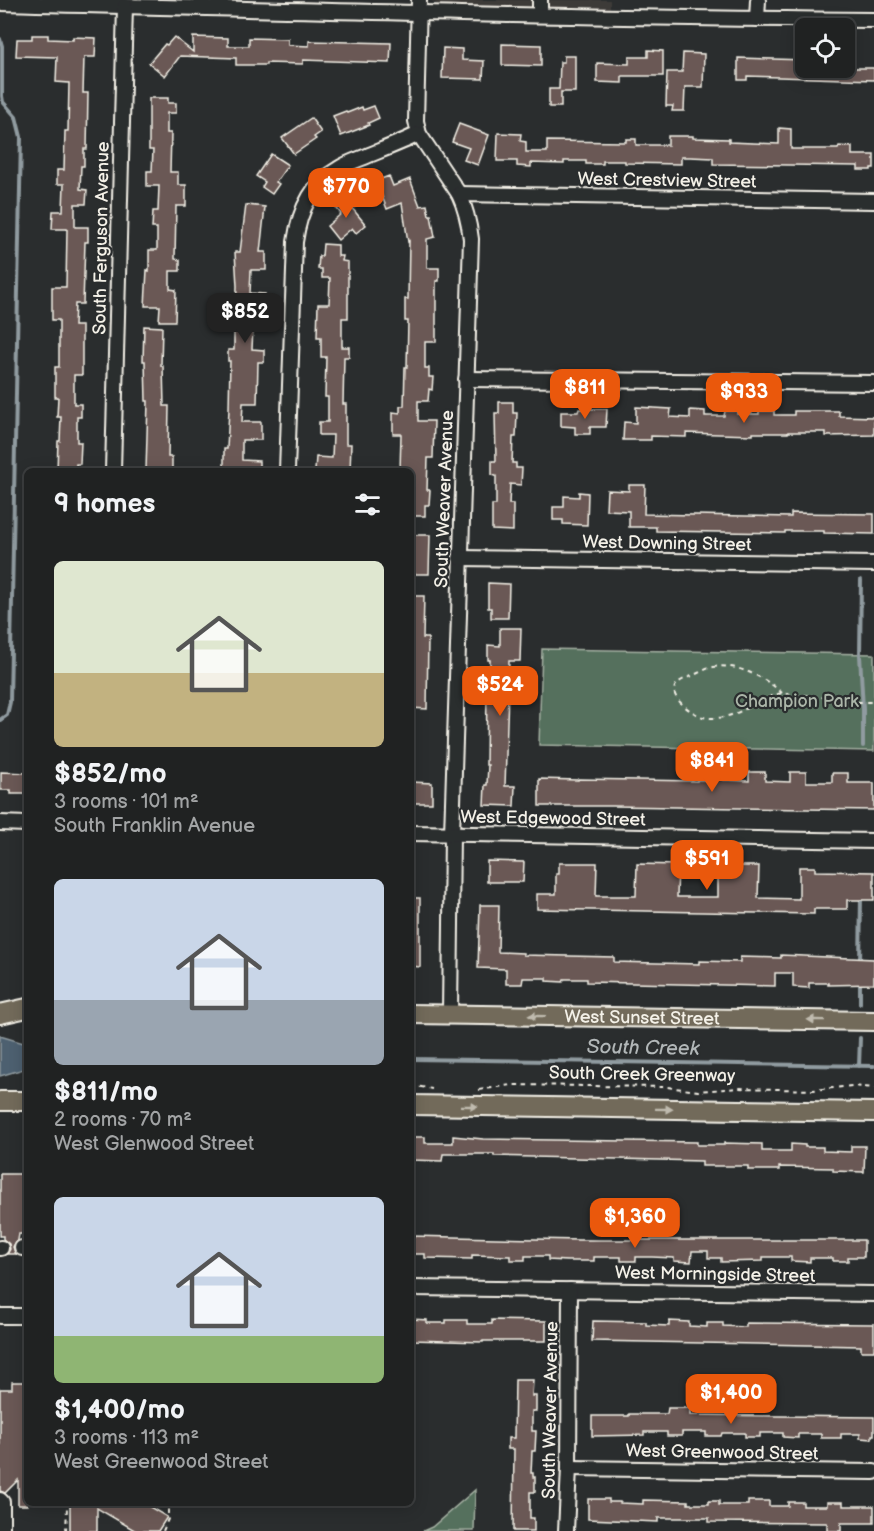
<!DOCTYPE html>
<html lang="en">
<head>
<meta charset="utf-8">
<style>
  body { margin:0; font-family:"Balsamiq Sans",sans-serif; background:#2d2f2f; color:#f1f3f6; height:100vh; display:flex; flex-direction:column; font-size:22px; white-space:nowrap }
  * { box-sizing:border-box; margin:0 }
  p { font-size:20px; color:#a2a4a5 }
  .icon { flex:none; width:33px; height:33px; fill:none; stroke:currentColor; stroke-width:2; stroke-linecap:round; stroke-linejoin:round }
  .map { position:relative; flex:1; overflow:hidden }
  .panel { position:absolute; left:24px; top:468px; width:390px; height:1038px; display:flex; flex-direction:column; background:#202222; border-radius:9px; box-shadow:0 3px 15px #0003,0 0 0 2px #3d3f40 }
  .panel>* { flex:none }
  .tools { position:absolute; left:795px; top:18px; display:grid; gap:12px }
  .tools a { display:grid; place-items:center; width:60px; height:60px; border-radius:9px; background:#202222; box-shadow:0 3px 15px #0003,0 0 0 2px #3d3f40; font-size:30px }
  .price { position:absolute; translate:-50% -51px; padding:0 14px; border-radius:12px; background:#ea580c; color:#fff; font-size:20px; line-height:39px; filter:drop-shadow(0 2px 3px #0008) }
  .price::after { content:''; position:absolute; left:50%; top:36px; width:18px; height:14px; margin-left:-9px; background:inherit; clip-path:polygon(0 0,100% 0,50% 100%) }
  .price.current { background:#222; color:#fff }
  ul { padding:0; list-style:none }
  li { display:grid; align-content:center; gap:12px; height:318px; padding:0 30px }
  li span { display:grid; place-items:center; height:186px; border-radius:9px; color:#555 }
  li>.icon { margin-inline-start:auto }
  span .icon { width:108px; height:108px; fill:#fffc; stroke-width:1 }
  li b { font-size:26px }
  h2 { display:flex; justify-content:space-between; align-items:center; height:72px; padding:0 30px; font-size:26px }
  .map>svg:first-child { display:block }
</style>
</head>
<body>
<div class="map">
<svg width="874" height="1531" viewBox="0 0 874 1531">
  <rect width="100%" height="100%" fill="#2a2d2e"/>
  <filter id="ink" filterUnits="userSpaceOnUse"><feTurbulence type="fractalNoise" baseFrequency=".0167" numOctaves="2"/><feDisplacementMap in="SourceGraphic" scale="12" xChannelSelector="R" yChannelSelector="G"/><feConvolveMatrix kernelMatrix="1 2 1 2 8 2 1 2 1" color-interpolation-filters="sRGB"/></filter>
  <g filter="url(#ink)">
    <path fill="#3e3a39" d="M431 0H610V8L445 5 437 4Z"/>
    <g fill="#556f5d" stroke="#a4b0a2" stroke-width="1.5">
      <path d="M542 649 874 654V751L539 745Z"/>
      <path d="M475 1490 474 1531H423L432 1527Z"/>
    </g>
    <path fill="#4e6170" stroke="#909ba0" stroke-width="1.5" d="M0 1036 27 1044V1068L0 1076Z"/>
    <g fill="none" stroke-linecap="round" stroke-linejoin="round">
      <g stroke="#909ba0" stroke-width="4">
        <path d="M0 39 2 46V96L3 102 16 117 21 137 10 702 7 715 0 720"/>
        <path d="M861 580 860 655 863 709V746"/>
        <path d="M860 964 861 896"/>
        <path d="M860 1003V980"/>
        <path d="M411 1059 874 1066"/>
        <path d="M859 1066 860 1038"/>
      </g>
    </g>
    <g fill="#6b5954" stroke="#f4f1e8" stroke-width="1.5">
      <path d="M32 35H48V39L73 40V37L96 38 95 57H84L83 93H88L87 149H84V166H81L80 189 87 190 86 204H75V227H88V242H85L83 304H75L74 326H82V375H74V404H81V417H77V442H81L80 464H76V471H57L58 441H60L61 417H57L58 397H55V367H59V320H52V287H66L67 229H52L53 211H63L64 184H57V170H64L65 131H68L69 83 56 82 57 57 16 56 17 39H32Z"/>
      <path d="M174 37 193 52V37L228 38V46H249V38L288 39V45L309 46V41L391 43 390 63 303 60V64L266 63V65H236V58L180 56 165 76 149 63 165 44 167 45Z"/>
      <path d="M502 44 541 45V66L502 65Z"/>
      <path d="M443 48 462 49V60L484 61 483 79 442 78Z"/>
      <path d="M648 50 663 51V76H622V83L597 82V63L629 64V57H648Z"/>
      <path d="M683 53 704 54 703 87H685L684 111H672L673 106H666L667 72H682Z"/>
      <path d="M564 56H575V92H561V107H549V89H559L560 62H564Z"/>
      <path d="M738 58 806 60V68H874V80L747 76V80H738Z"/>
      <path d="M149 98H168V103H176V113H167V133H171L170 172H178V185H186V206H176L175 259 180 260V271H170V289L176 290 175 321H159L160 306H145L147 270 149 271V250H157V228H152L153 211H158L159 186H147V171H152L153 150H149Z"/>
      <path d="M374 106 379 118 368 123 369 125 341 136 333 116 346 111 347 113 362 107 363 110Z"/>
      <path d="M311 118 321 132 314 137 316 139 294 154 282 138Z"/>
      <path d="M459 124 489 135 478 165 464 160 469 148 452 142Z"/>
      <path d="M779 128 791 129V149H838L839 146 852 147V155H874V168H871V170H858V166L713 164V158L690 157H681V164L625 163V161H603V164H586V161H564V164L531 163V167L517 166V161H497L498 133 521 134 520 141 526 142V152H547V141L626 142V139H636V145H668V136H693V138L729 139V142L779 144Z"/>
      <path d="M271 154 288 165 276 182 279 184 272 194 262 187 265 182 256 176Z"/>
      <path d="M389 176 393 186 410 179 420 206 427 205 429 215H431L435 237 427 239V268H439V281H436V342H425V368H429V377H433L432 390 429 389 428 401H418V421H434L433 458H428L427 490H430L429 505H425V516H411V471H400L401 434H393V412L400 413V406H404L405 367H407L408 321H405V299H408L409 241 408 242 402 203 387 209 376 181Z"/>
      <path d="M345 195 355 207 352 208 366 225 356 233 352 228 338 240 327 226 341 214 333 204Z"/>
      <path d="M246 205 265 207 260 252H266V270H251L250 293 265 294V306L254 305 252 349 264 350V362H258L257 403H243L242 422H261V440H242V460L259 461V471H224V449H227L229 409 230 361H228V350H234V314H236L237 286 235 252H240Z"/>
      <path d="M323 244 338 245V256H343L342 261 348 262V318H342V347H349V357H344L343 404H346V444H351L350 471H315L316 457 332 458 333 435H319V422H328V397H325L326 357H321V337H317L318 304H329L330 278H322V269H318L319 256H322Z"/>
      <path d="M144 326 162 327 161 366H163L164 406H169L168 457H172V471H146L148 401H146L145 361H143Z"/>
      <path d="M499 402H513V413H517L516 437H513L512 463H516V468H522L521 485 510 484 509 504H513V531L492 530V505H496V476L492 475V461H496L495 413H499Z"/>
      <path d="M636 407 671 409 670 417 690 418V410L705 411V416H724L725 411H737V414H759V411H774V415H794V411H839V416L874 417V435L826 436V432H788V433H753V435L686 433V437L651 436V440H623L624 422 636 423Z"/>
      <path d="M579 409H607L606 427H590V434H575V427L561 426V412H578Z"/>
      <path d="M629 485H645L644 514 791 517V513L874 514V534L824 533V531H785V533L656 531V527H629V511L606 510 607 490 629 491Z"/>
      <path d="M579 492 588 493 587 525 563 524V520H553V507H564V496L579 497Z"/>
      <path d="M411 535H430L429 574H411Z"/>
      <path d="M488 583 509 584 508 618H491V608H488Z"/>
      <path d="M411 596H424L423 638H428L427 709 411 708Z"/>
      <path d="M500 628H521L520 661H509L505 786H515L514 806 484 805 485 785H487L488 765H486L487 688H490V660H488V645L500 646Z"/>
      <path d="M708 770 724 771 723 780 749 781V772H765V781L790 782V772H806V782H832V773H848V783H874V810L613 806H539V779L578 780V779L697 781V780H707Z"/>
      <path d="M1 772 27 773V794H11V790H1Z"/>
      <path d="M411 782 432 783V803H411Z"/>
      <path d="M487 861 524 862 523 882H487Z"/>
      <path d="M559 863H597L596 896H636L637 864 678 865 677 897H718V866H759L758 898 799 899V867H815V871L874 872V900H847V909H814V914L537 909V894H556V874H559Z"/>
      <path d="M411 898H420V967L411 966Z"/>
      <path d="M480 905H499L498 952 523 953V955L614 957V962L699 964V961L740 962V957L781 958V955L874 959V984L828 985V983H809V988L793 987V973H775V986L587 982V979H564L563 982 546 981V978H523L522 984H506V969L478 968Z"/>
      <path d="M453 1136 483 1139 697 1142V1145H724V1143L762 1144V1151H791V1144L805 1145V1147H823V1151L851 1152V1146H865L864 1172 833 1171V1168L779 1167V1170H748V1166H702V1161L494 1156V1154H443L442 1161 411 1160 412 1137H425V1143H453Z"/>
      <path d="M0 1174H27V1234H19L18 1240 15 1243 13 1247 16 1254H7L10 1249 9 1244 3 1239V1236H0Z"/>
      <path d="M411 1236 579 1240H864V1257H848V1261H833V1258H810V1262L791 1261V1257H763V1261L721 1262V1258H708V1251H692L691 1262 674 1261V1258L652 1257H636V1261H621V1257H594V1261H567L548 1260V1256H525V1260H510V1256L472 1255V1259L425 1258V1254H411Z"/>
      <path d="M411 1319 427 1320V1323H446V1320H467V1324H492V1320L546 1321V1341H483V1342L411 1340Z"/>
      <path d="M593 1321 646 1322V1325L669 1326V1321L689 1322V1326L707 1327V1323H723V1326L746 1327V1323L874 1324V1351H861V1346L592 1341Z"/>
      <path d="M515 1380H533L532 1396H536V1411H532V1431H536L535 1451H532L531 1473H533V1477H535V1492H530V1518H534V1531H513L514 1449H508V1438H514Z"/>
      <path d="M12 1382H27V1505H18V1480L5 1493 0 1491V1389H12Z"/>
      <path d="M668 1408H690V1415L874 1417V1435H872V1439L860 1438V1434H841V1438H821V1434H798V1438L783 1437V1433H760V1437H745V1433H722L721 1436H706V1432H682V1436H667V1432H644V1435L592 1436V1416H629V1414H667Z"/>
      <path d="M588 1499H609V1502H620V1503L643 1504V1500L688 1501V1504H709V1501H719V1505H748V1501H769V1506H788V1502H803V1506H827V1502H843V1506H874V1523H841V1531H827V1523L709 1522V1518H658V1522L588 1519Z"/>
      <path d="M70 1503H143L167 1517 158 1531H136L97 1508V1531H70Z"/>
    </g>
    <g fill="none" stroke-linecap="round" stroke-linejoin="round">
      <g stroke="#f4f1e8" stroke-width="18">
        <g id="minor">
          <path d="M419 0 416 121 419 134 459 194C466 209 469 223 471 239L452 834 450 1014"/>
          <path d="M540 0V15"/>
          <path d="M0 3C291 10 583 18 874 20"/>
          <path d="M757 19 758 0"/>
          <path d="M459 194 874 201"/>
          <path d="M466 379 874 383"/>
          <path d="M113 471 125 6"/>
          <path d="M287 471 295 242C299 213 311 184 338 169 347 163 357 160 367 156 384 149 402 142 419 134"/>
          <path d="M460 558 874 564"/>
          <path d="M0 823 27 824"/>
          <path d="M411 833 874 841"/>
          <path d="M0 1248H1"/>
          <path d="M22 1248H27"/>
          <path d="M411 1288 874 1294"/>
          <path d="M0 1316H27"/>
          <path d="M569 1468 874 1472"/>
          <path d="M0 1500 2 1502V1531"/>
          <path d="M566 1531 569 1468 570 1290"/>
        </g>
      </g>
      <g stroke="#f4f1e8" stroke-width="22">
        <g id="major">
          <path d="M0 1014 27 1008"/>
          <path id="s1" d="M411 1014 874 1021"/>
          <path d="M0 1101H27"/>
          <path d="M411 1105 874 1112"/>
        </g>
      </g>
      <g stroke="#f4f1e8" stroke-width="2" stroke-dasharray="4.5 4.5" stroke-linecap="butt">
        <path d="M782 693C765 677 733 661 709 668 704 670 698 673 692 676 687 678 680 680 676 685 667 697 693 714 703 717 707 718 712 718 717 718 741 716 759 698 782 693L832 698 854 702H874"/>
        <path d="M411 1085 432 1089"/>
        <path d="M479 1090 511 1085 667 1087 698 1091 739 1088 813 1090 852 1086 874 1088"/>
        <path d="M66 1531 67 1507"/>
        <path d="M163 1531 168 1519V1503"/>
      </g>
      <use href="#minor" stroke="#2a2d2e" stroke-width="14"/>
      <use href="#major" stroke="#726b5a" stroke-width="18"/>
    </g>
    <defs><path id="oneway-solid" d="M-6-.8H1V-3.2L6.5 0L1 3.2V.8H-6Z" transform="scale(1.5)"/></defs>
    <g fill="#c0bbaf">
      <use href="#oneway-solid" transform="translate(537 1016) rotate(-179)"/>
      <use href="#oneway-solid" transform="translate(816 1020) rotate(-179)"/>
      <use href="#oneway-solid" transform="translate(469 1106) rotate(1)"/>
      <use href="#oneway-solid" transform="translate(664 1109) rotate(1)"/>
    </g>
  </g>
  <g text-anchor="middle" stroke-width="4.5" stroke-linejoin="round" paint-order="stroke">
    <g font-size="18" fill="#f4f1e8" stroke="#2a2d2e">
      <text transform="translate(667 180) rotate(1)" y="6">West Crestview Street</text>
      <text transform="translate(101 238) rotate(-89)" y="6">South Ferguson Avenue</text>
      <text transform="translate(444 499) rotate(-88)" y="6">South Weaver Avenue</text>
      <text transform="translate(667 543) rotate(1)" y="6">West Downing Street</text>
      <text transform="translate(553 818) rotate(1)" y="6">West Edgewood Street</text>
      <text dy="6" stroke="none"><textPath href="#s1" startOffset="231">West Sunset Street</textPath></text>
      <text transform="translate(642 1074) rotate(1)" y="6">South Creek Greenway</text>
      <text transform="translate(715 1274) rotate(1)" y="6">West Morningside Street</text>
      <text transform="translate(550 1410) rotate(-89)" y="6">South Weaver Avenue</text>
      <text transform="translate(722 1452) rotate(1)" y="6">West Greenwood Street</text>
    </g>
    <g font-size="18" fill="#acb6a9" stroke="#2a2d2e">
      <text x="797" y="707">Champion Park</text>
    </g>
    <g font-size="20" font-style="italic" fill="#b2b7b8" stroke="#2a2d2e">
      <text transform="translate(643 1047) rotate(1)" y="7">South Creek</text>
    </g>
  </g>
</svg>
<div class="tools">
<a><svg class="icon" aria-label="locate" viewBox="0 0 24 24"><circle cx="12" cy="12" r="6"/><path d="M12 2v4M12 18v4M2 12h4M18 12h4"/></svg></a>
</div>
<b class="price" style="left:346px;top:219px">$770</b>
<b class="price current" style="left:245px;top:344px">$852</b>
<b class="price" style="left:585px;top:420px">$811</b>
<b class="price" style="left:744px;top:424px">$933</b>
<b class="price" style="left:500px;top:717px">$524</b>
<b class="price" style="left:712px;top:793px">$841</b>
<b class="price" style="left:707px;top:891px">$591</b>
<b class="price" style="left:635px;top:1249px">$1,360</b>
<b class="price" style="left:731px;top:1425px">$1,400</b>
<section class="panel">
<h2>9 homes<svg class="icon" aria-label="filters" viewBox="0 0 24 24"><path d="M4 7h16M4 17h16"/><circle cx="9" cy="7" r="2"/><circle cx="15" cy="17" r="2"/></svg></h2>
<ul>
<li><span style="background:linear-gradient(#dfe7d0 60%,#c2b280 0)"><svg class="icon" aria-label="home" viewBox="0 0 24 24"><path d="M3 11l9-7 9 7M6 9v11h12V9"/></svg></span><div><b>$852/mo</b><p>3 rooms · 101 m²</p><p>South Franklin Avenue</p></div></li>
<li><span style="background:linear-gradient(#c9d6e8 65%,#9aa5b1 0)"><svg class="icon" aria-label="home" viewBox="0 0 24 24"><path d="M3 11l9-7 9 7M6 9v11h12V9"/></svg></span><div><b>$811/mo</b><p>2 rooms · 70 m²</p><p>West Glenwood Street</p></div></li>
<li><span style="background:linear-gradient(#c9d6e8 75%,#8fb573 0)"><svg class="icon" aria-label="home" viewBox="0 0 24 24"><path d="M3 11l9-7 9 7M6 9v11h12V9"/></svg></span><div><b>$1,400/mo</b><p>3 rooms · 113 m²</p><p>West Greenwood Street</p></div></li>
</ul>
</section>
</div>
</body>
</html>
